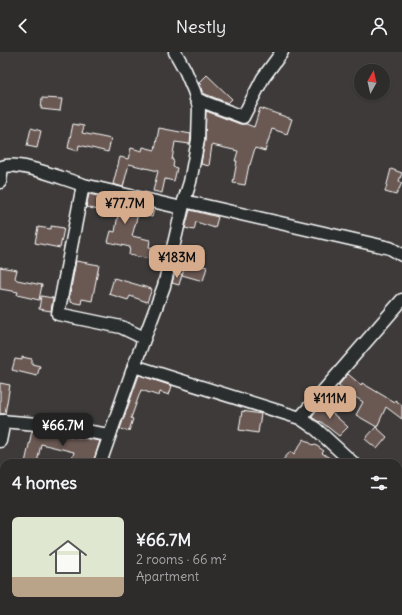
<!DOCTYPE html>
<html lang="en">
<head>
<meta charset="utf-8">
<style>
  body { margin:0; font-family:Delius,sans-serif; background:#3a3837; color:#f1f3f6; height:100vh; display:flex; flex-direction:column; font-size:15px; white-space:nowrap }
  * { box-sizing:border-box; margin:0 }
  p { font-size:13px; color:#a7a7a9 }
  .icon { flex:none; width:22px; height:22px; fill:none; stroke:currentColor; stroke-width:2; stroke-linecap:round; stroke-linejoin:round }
  .map { position:relative; flex:1; overflow:hidden }
  .drawer { position:absolute; left:0px; top:407px; width:402px; height:156px; display:flex; flex-direction:column; background:#2e2c2b; border-radius:12px 12px 0 0; box-shadow:0 1px 3px #0004,0 0 0 1px #494847 }
  .drawer>* { flex:none }
  .needle { width:26px; rotate:8deg }
  .tools { position:absolute; left:354px; top:12px; display:grid; gap:8px }
  .tools a { display:grid; place-items:center; width:36px; height:36px; border-radius:50%; background:#2e2c2b; box-shadow:0 1px 3px #0004,0 0 0 1px #494847; font-size:20px }
  .price { position:absolute; translate:-50% -34px; padding:0 9px; border-radius:8px; background:#d6ab8b; color:#111; font-size:13px; line-height:26px; filter:drop-shadow(0 1px 2px #0008) }
  .price::after { content:''; position:absolute; left:50%; top:24px; width:12px; height:9px; margin-left:-6px; background:inherit; clip-path:polygon(0 0,100% 0,50% 100%) }
  .price.current { background:#222; color:#fff }
  ul { padding:0; list-style:none }
  li { display:flex; align-items:center; gap:12px; height:100px; padding:0 12px }
  li span { display:grid; place-items:center; flex:none; width:112px; height:80px; border-radius:6px; color:#555 }
  li>.icon { margin-inline-start:auto }
  span .icon { width:48px; height:48px; fill:#fffc; stroke-width:1 }
  li b { font-size:17px }
  h2 { display:flex; justify-content:space-between; align-items:center; height:48px; padding:0 12px; font-size:17px }
  header { display:flex; justify-content:space-between; align-items:center; height:52px; padding:0 12px; background:#2e2c2b; font-size:18px; font-weight:600 }
  .map>svg:first-child { display:block }
</style>
</head>
<body>
<header><svg class="icon" aria-label="back" viewBox="0 0 24 24"><path d="M15 5l-7 7 7 7"/></svg>Nestly<svg class="icon" aria-label="person" viewBox="0 0 24 24"><circle cx="12" cy="8" r="4"/><path d="M4 21q1-7 8-7t8 7"/></svg></header>
<div class="map">
<svg width="402" height="563" viewBox="0 0 402 563">
  <rect width="100%" height="100%" fill="#3d3a39"/>
  <filter id="ink" filterUnits="userSpaceOnUse"><feTurbulence type="fractalNoise" baseFrequency=".025" numOctaves="2"/><feDisplacementMap in="SourceGraphic" scale="8" xChannelSelector="R" yChannelSelector="G"/><feConvolveMatrix kernelMatrix="1 2 1 2 8 2 1 2 1" color-interpolation-filters="sRGB"/></filter>
  <g filter="url(#ink)">
    <g fill="#6a5952" stroke="#fff">
      <path d="M207 23 232 47 228 51 205 42 202 39 201 36 202 34 199 31Z"/>
      <path d="M42 46 62 47 60 59 41 57Z"/>
      <path d="M260 56 292 67 287 82 272 77 265 99 255 96 250 113H249L245 133 233 131 237 109H235L238 99 212 93 209 114 201 112 205 88 206 59 240 72H246L254 75Z"/>
      <path d="M73 72 84 74 82 81 111 87 108 100 79 93 78 99 68 96Z"/>
      <path d="M31 76 41 79 37 96 27 94Z"/>
      <path d="M159 76 191 82 190 92 175 90 172 108 174 109 173 115 177 116 174 129 165 127 162 141 153 139 158 119 129 112 123 135 113 132 120 105 128 107 131 96 142 99 143 95 155 98Z"/>
      <path d="M391 117 402 121 399 129 402 131 396 143 385 140Z"/>
      <path d="M89 142 154 157 152 165 138 162 132 184 150 188 149 195 157 197 155 208 129 203 130 195 108 190 111 179 115 180 118 163 86 155Z"/>
      <path d="M190 158 218 165 215 176 196 170 194 178 185 176Z"/>
      <path d="M51 174 64 176 60 196 35 191 38 175 51 177Z"/>
      <path d="M76 209 99 213 92 249 82 247 81 252 70 250V247H69Z"/>
      <path d="M186 210 207 215 203 229 182 223Z"/>
      <path d="M0 215 17 218 15 226 17 228 42 233 39 248 17 243 18 240 0 237Z"/>
      <path d="M175 221 182 222 179 233 172 231Z"/>
      <path d="M114 226 152 237 147 250 130 244 128 248 109 242Z"/>
      <path d="M41 244 53 246 51 259 39 257Z"/>
      <path d="M22 305 32 307V312L40 314 37 324 12 318 15 307 22 308Z"/>
      <path d="M348 322 361 333 362 331 394 350 395 348 402 353V367L386 355 377 375 356 363 363 350 338 334Z"/>
      <path d="M139 323 172 334 169 343 160 340 159 344 141 338 131 366 133 367 129 379 120 377Z"/>
      <path d="M0 331 10 333 5 362H0Z"/>
      <path d="M322 352 348 375 339 384 320 369 319 370 311 365Z"/>
      <path d="M242 359 261 362 258 381 239 378Z"/>
      <path d="M376 375 387 385 377 397 365 387Z"/>
      <path d="M32 379 49 380 100 389 93 411H71L74 400 41 392 37 411H25Z"/>
      <path d="M304 387 313 393 314 392 324 399 322 401 337 411H280L291 399 294 402Z"/>
    </g>
    <g fill="none" stroke-linecap="round" stroke-linejoin="round">
      <g stroke="#fff" stroke-width="15">
        <g id="minor">
          <path d="M196 47 243 65 263 26 282 0"/>
          <path d="M0 130 2 115C19 108 65 128 84 133 117 141 149 148 182 156"/>
          <path d="M83 133 58 262 121 275 144 286"/>
          <path d="M184 149 390 196 402 203"/>
          <path d="M134 314 300 366 316 377 353 411"/>
          <path d="M300 366 402 248"/>
          <path d="M0 369 50 373 109 383"/>
          <path d="M0 389 4 369"/>
          <path d="M100 411 134 314 164 234 184 149 190 130 198 88 199 55 194 39 185 18 175 0"/>
          <path d="M398 452 402 454"/>
          <path d="M66 563 70 559"/>
        </g>
      </g>
      <use href="#minor" stroke="#2a2d2e" stroke-width="12"/>
    </g>
  </g>
</svg>
<div class="tools">
<a><svg class="needle" viewBox="-14 -14 28 28"><path d="M0-13l5 13h-10z" fill="#e53935"/><path d="M0 13l5-13h-10z" fill="#a7a7a9"/></svg></a>
</div>
<b class="price" style="left:125px;top:173px">¥77.7M</b>
<b class="price" style="left:177px;top:227px">¥183M</b>
<b class="price" style="left:330px;top:368px">¥111M</b>
<b class="price current" style="left:63px;top:395px">¥66.7M</b>
<section class="drawer">
<h2>4 homes<svg class="icon" aria-label="filters" viewBox="0 0 24 24"><path d="M4 7h16M4 17h16"/><circle cx="9" cy="7" r="2"/><circle cx="15" cy="17" r="2"/></svg></h2>
<ul>
<li><span style="background:linear-gradient(#dfe7d0 75%,#b9a48a 0)"><svg class="icon" aria-label="home" viewBox="0 0 24 24"><path d="M3 11l9-7 9 7M6 9v11h12V9"/></svg></span><div><b>¥66.7M</b><p>2 rooms · 66 m²</p><p>Apartment</p></div></li>
</ul>
</section>
</div>
</body>
</html>
